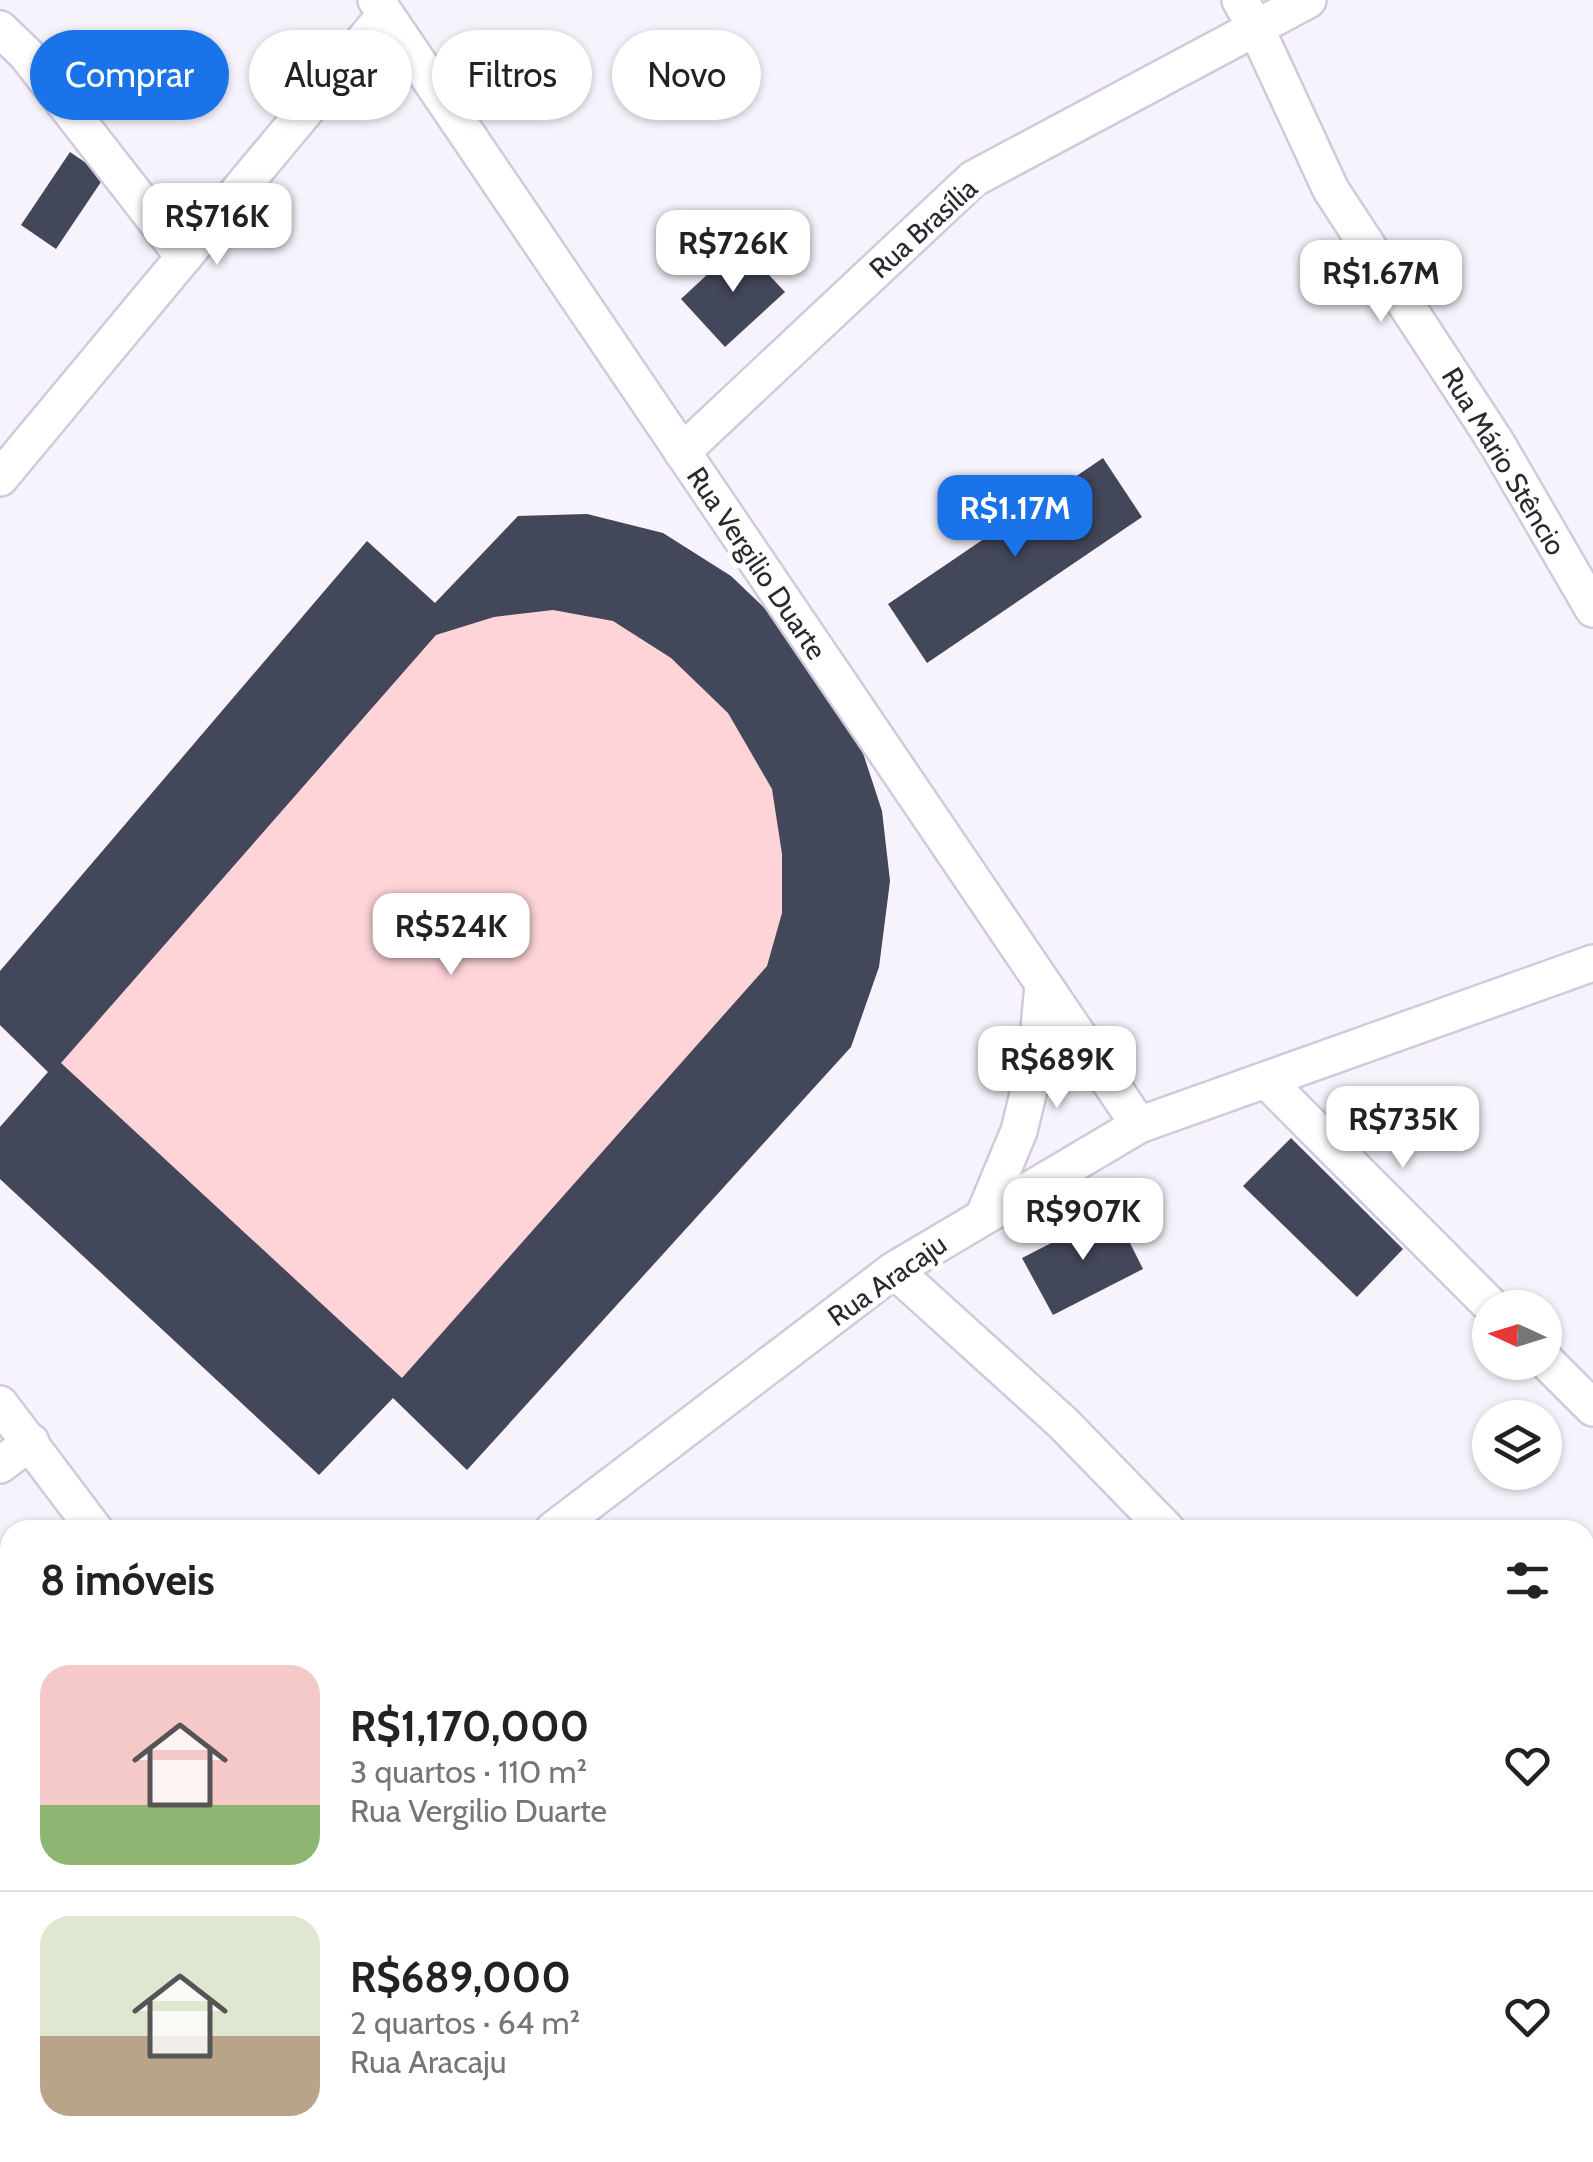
<!DOCTYPE html>
<html lang="pt">
<head>
<meta charset="utf-8">
<style>
  body { margin:0; font-family:Cabin,sans-serif; background:#f2f2f2; color:#222; height:100vh; display:flex; flex-direction:column; font-size:38px; white-space:nowrap }
  * { box-sizing:border-box; margin:0 }
  p { font-size:32px; color:#767676 }
  .icon { flex:none; width:55px; height:55px; fill:none; stroke:currentColor; stroke-width:2; stroke-linecap:round; stroke-linejoin:round }
  .map { position:relative; flex:1; overflow:hidden }
  .panel { position:absolute; left:0px; top:1520px; width:1595px; height:642px; display:flex; flex-direction:column; background:#fff; border-radius:30px 30px 0 0; box-shadow:0 2px 8px #0004 }
  .panel>* { flex:none }
  .banner { position:absolute; left:30px; top:30px; width:1000px; height:90px; display:flex; gap:20px }
  .needle { width:65px; rotate:274deg }
  .buttons { position:absolute; left:1472px; top:1290px; display:grid; gap:20px }
  .buttons a { display:grid; place-items:center; width:90px; height:90px; border-radius:50%; background:#fff; box-shadow:0 2px 8px #0004; font-size:50px }
  .price { position:absolute; translate:-50% -85px; padding:0 22px; border-radius:20px; background:#fff; color:#222; font-size:32px; line-height:65px; filter:drop-shadow(0 2px 5px #0008) }
  .price::after { content:''; position:absolute; left:50%; top:60px; width:30px; height:22px; margin-left:-15px; background:inherit; clip-path:polygon(0 0,100% 0,50% 100%) }
  .price.on { background:#1a73e8; color:#fff }
  ul { padding:0; list-style:none }
  li { display:flex; align-items:center; gap:30px; height:250px; padding:0 40px }
  li+li { border-top:2px solid #e0e0e0 }
  li span { display:grid; place-items:center; flex:none; width:280px; height:200px; border-radius:30px; color:#555 }
  li>.icon { margin-inline-start:auto }
  span .icon { width:120px; height:120px; fill:#fffc; stroke-width:1 }
  li b { font-size:42px }
  h2 { display:flex; justify-content:space-between; align-items:center; height:120px; padding:0 40px; font-size:42px }
  .chip { padding:0 35px; border-radius:45px; background:#fff; box-shadow:0 2px 8px #0004; font-size:35px; line-height:90px }
  .chip.on { background:#1a73e8; color:#fff }
  .map>svg:first-child { display:block }
</style>
</head>
<body>
<div class="map">
<svg width="1593" height="2162" viewBox="0 0 1593 2162">
  <rect width="100%" height="100%" fill="#f7f3fc"/>
  <path fill="#fed4d9" d="M587 514 663 533 731 576 777 620 860 744 882 811 890 881 879 967 851 1047 467 1470 393 1398 319 1475 0 1179V1127L48 1072 0 1026V971L367 541 435 603 518 516Z"/>
  <g fill="#424759" fill-rule="evenodd">
    <path d="M70 152 105 176 56 249 21 225Z"/>
    <path d="M740 244 785 292 725 347 681 299Z"/>
    <path d="M1103 458 1142 517 927 663 888 604Z"/>
    <path d="M587 514 663 533 731 576 777 620 860 744 882 811 890 881 879 967 851 1047 467 1470 393 1398 319 1475 0 1179V1127L48 1072 0 1025V971L367 541 435 603 518 516ZM553 610 613 621 671 658 728 713 772 789 782 854V913L767 966 402 1378 61 1063 436 635 494 617Z"/>
    <path d="M1291 1138 1403 1249 1357 1297 1243 1186Z"/>
    <path d="M1114 1211 1143 1269 1053 1315 1022 1258Z"/>
    <path d="M847 2152H882L871 2162H854Z"/>
  </g>
  <g fill="none" stroke-linecap="round" stroke-linejoin="round">
    <g stroke="#d1c9dd" stroke-width="40">
      <g id="street">
        <path d="M376 0 1139 1125"/>
        <path d="M1240 0 1256 28 1331 190 1496 442 1593 609"/>
        <path d="M0 29 26 54 184 257"/>
        <path d="M682 452 973 179 1308 0"/>
        <path d="M0 478 385 15"/>
        <path d="M1266 1080 1493 1308"/>
        <path d="M984 1215 1019 1131 1036 1061 1043 985"/>
        <path d="M894 1270 1063 1423 1167 1530"/>
        <path d="M1545 1360 1593 1408"/>
        <path d="M0 1404 95 1530"/>
        <path d="M0 1465 31 1442"/>
        <path d="M553 1530 894 1270 1139 1125 1593 963"/>
        <path d="M0 1951 10 1944"/>
        <path d="M1585 1959 1593 1967"/>
        <path d="M1585 2120 1593 2112"/>
        <path d="M555 2152 562 2162"/>
        <path d="M347 2162 359 2152"/>
        <path d="M905 2162 917 2152"/>
        <path d="M1542 2162 1551 2152"/>
      </g>
    </g>
    <use href="#street" stroke="#fff" stroke-width="35"/>
  </g>
  <g text-anchor="middle" stroke-width="10" stroke-linejoin="round" paint-order="stroke">
    <g font-size="28" fill="#2b2830" stroke="#fff">
      <text transform="translate(923 228) rotate(-42)" y="10">Rua Brasília</text>
      <text transform="translate(1504 461) rotate(59)" y="10">Rua Mário Stêncio</text>
      <text transform="translate(757 563) rotate(56)" y="10">Rua Vergilio Duarte</text>
      <text transform="translate(887 1280) rotate(-35)" y="10">Rua Aracaju</text>
    </g>
  </g>
</svg>
<div class="buttons">
<a><svg class="needle" viewBox="-14 -14 28 28"><path d="M0-13l5 13h-10z" fill="#e53935"/><path d="M0 13l5-13h-10z" fill="#767676"/></svg></a>
<a><svg class="icon" aria-label="layers" viewBox="0 0 24 24"><path d="M12 4l9 5-9 5-9-5zM3 14l9 5 9-5"/></svg></a>
</div>
<b class="price" style="left:217px;top:268px">R$716K</b>
<b class="price" style="left:733px;top:295px">R$726K</b>
<b class="price" style="left:1381px;top:325px">R$1.67M</b>
<b class="price on" style="left:1015px;top:560px">R$1.17M</b>
<b class="price" style="left:451px;top:978px">R$524K</b>
<b class="price" style="left:1057px;top:1111px">R$689K</b>
<b class="price" style="left:1403px;top:1171px">R$735K</b>
<b class="price" style="left:1083px;top:1263px">R$907K</b>
<div class="banner">
<a class="chip on">Comprar</a>
<a class="chip">Alugar</a>
<a class="chip">Filtros</a>
<a class="chip">Novo</a>
</div>
<section class="panel">
<h2>8 imóveis<svg class="icon" aria-label="filters" viewBox="0 0 24 24"><path d="M4 7h16M4 17h16"/><circle cx="9" cy="7" r="2"/><circle cx="15" cy="17" r="2"/></svg></h2>
<ul>
<li><span style="background:linear-gradient(#f6c9c9 70%,#8fb573 0)"><svg class="icon" aria-label="home" viewBox="0 0 24 24"><path d="M3 11l9-7 9 7M6 9v11h12V9"/></svg></span><div><b>R$1,170,000</b><p>3 quartos · 110 m²</p><p>Rua Vergilio Duarte</p></div><svg class="icon" aria-label="heart" viewBox="0 0 24 24"><path d="M12 20l-8-8c-3-5 5-10 8-4 3-6 11-1 8 4z"/></svg></li>
<li><span style="background:linear-gradient(#dfe7d0 60%,#b9a48a 0)"><svg class="icon" aria-label="home" viewBox="0 0 24 24"><path d="M3 11l9-7 9 7M6 9v11h12V9"/></svg></span><div><b>R$689,000</b><p>2 quartos · 64 m²</p><p>Rua Aracaju</p></div><svg class="icon" aria-label="heart" viewBox="0 0 24 24"><path d="M12 20l-8-8c-3-5 5-10 8-4 3-6 11-1 8 4z"/></svg></li>
</ul>
</section>
</div>
</body>
</html>
